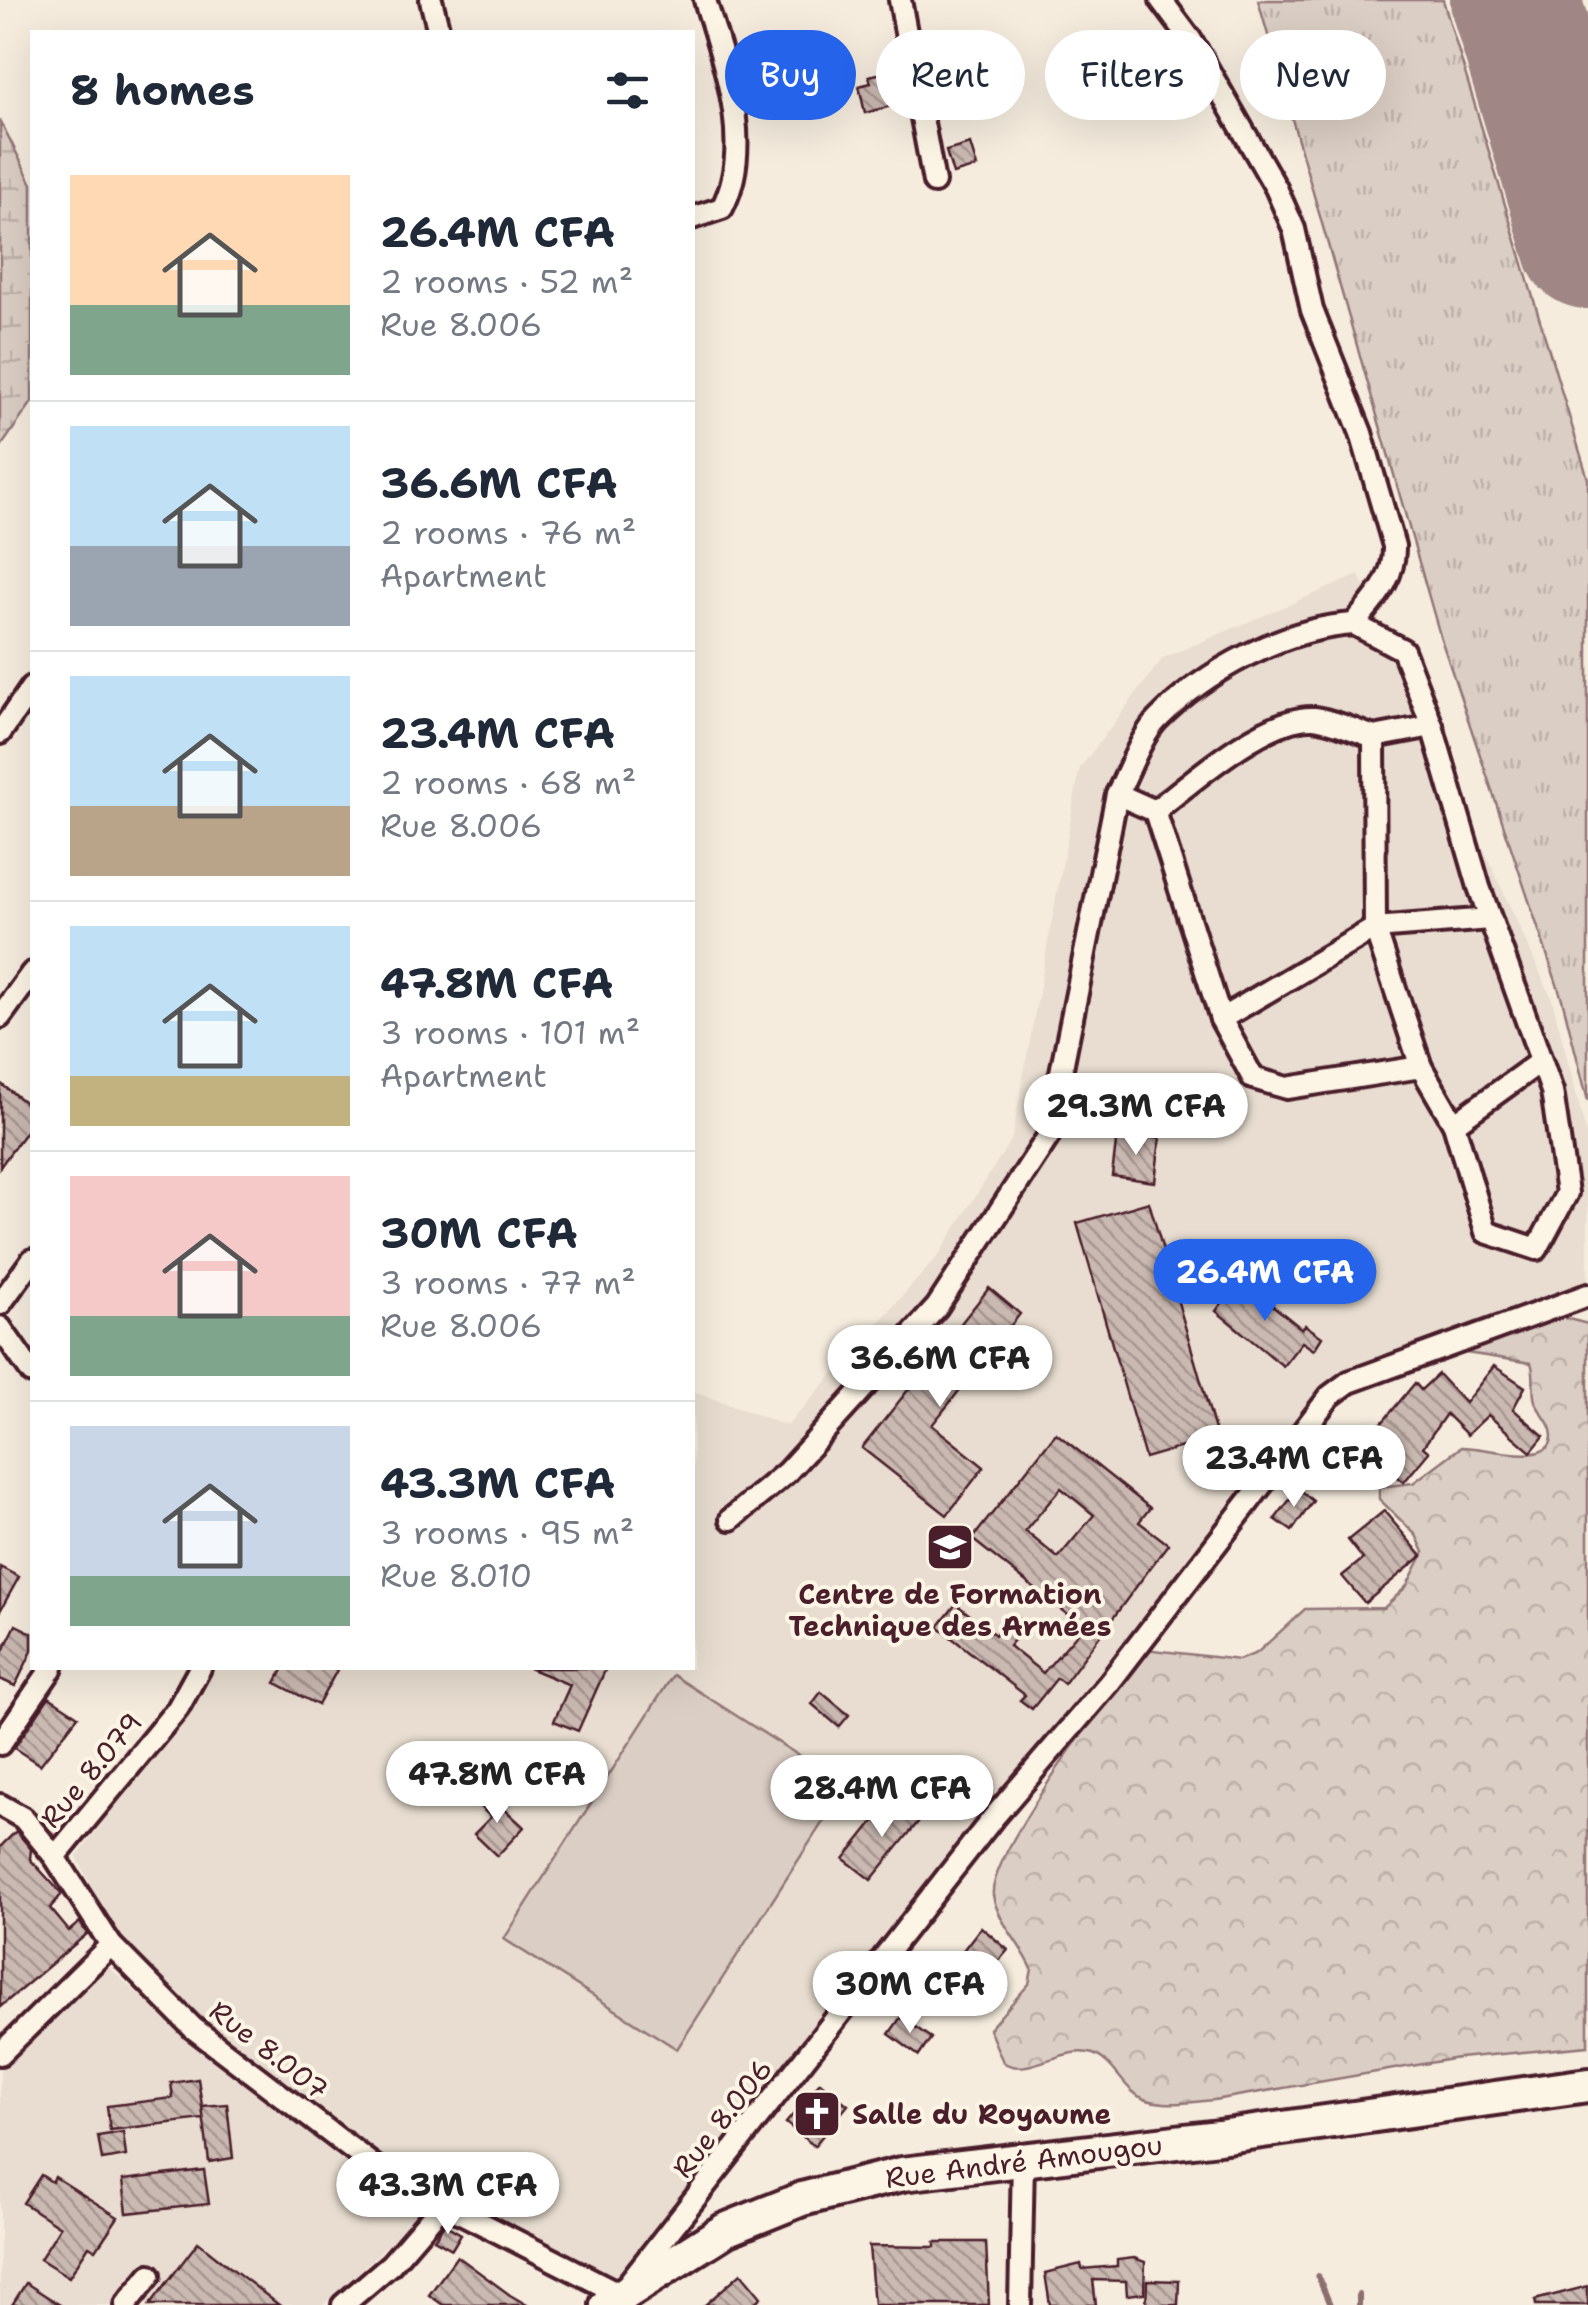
<!DOCTYPE html>
<html lang="en">
<head>
<meta charset="utf-8">
<style>
  body { margin:0; font-family:"Shantell Sans",sans-serif; background:#f2f2f3; color:#1f2937; height:100vh; display:flex; flex-direction:column; font-size:38px; white-space:nowrap }
  * { box-sizing:border-box; margin:0 }
  p { font-size:32px; color:#747a83 }
  .icon { flex:none; width:55px; height:55px; fill:none; stroke:currentColor; stroke-width:2; stroke-linecap:round; stroke-linejoin:round }
  .map { position:relative; flex:1; overflow:hidden }
  .details { position:absolute; left:30px; top:30px; width:665px; height:1640px; display:flex; flex-direction:column; background:#fff; border-radius:0px; box-shadow:0 10px 40px #0002 }
  .details>* { flex:none }
  .guide { position:absolute; left:725px; top:30px; width:712px; height:90px; display:flex; gap:20px }
  .price { position:absolute; translate:-50% -85px; padding:0 22px; border-radius:35px; background:#fff; color:#222; font-size:32px; line-height:65px; filter:drop-shadow(0 2px 5px #0008) }
  .price::after { content:''; position:absolute; left:50%; top:60px; width:30px; height:22px; margin-left:-15px; background:inherit; clip-path:polygon(0 0,100% 0,50% 100%) }
  .price.selected { background:#2563eb; color:#fff }
  ul { padding:0; list-style:none }
  li { display:flex; align-items:center; gap:30px; height:250px; padding:0 40px }
  li+li { border-top:2px solid #e0e1e3 }
  li span { display:grid; place-items:center; flex:none; width:280px; height:200px; border-radius:0px; color:#555 }
  li>.icon { margin-inline-start:auto }
  span .icon { width:120px; height:120px; fill:#fffc; stroke-width:1 }
  li b { font-size:42px }
  h2 { display:flex; justify-content:space-between; align-items:center; height:120px; padding:0 40px; font-size:42px }
  .tag { padding:0 35px; border-radius:45px; background:#fff; box-shadow:0 10px 40px #0002; font-size:35px; line-height:90px }
  .tag.selected { background:#2563eb; color:#fff }
  .map>svg:first-child { display:block }
</style>
</head>
<body>
<div class="map">
<svg width="1588" height="2305" viewBox="0 0 1588 2305">
  <defs>
    <pattern id="grass-tufts" width="24" height="20" patternUnits="userSpaceOnUse" patternTransform="scale(2.5)"><rect width="24" height="20" fill="#dbcec4"/><path d="M3 7l-1-3M5 7V3M7 7l1-3M15 17l-1-3M17 17v-4M19 17l1-3" fill="none" stroke="#bdb0a9"/></pattern>
    <pattern id="forest-crowns" width="20" height="18" patternUnits="userSpaceOnUse" patternTransform="scale(2.5)"><rect width="20" height="18" fill="#dbcec4"/><path d="M2 6a3 3 0 1 1 6 0M12 15a3 3 0 1 1 6 0" fill="none" stroke="#bdb0a9"/></pattern>
    <pattern id="wetland-marsh" width="20" height="14" patternUnits="userSpaceOnUse" patternTransform="scale(2.5)"><rect width="20" height="14" fill="#dbcec4"/><path d="M1 5h8M5 5V1M11 12h8M15 12V8" fill="none" stroke="#bdb0a9"/></pattern>
    <pattern id="building-back-hatch" width="6" height="6" patternUnits="userSpaceOnUse" patternTransform="scale(2.5)"><rect width="6" height="6" fill="#cab9b1"/><path d="M-1 5l2 2M0 0l6 6M5-1l2 2" fill="none" stroke="#a69690"/></pattern>
  </defs>
  <rect width="100%" height="100%" fill="#f5ecde"/>
  <filter id="ink" filterUnits="userSpaceOnUse"><feTurbulence type="fractalNoise" baseFrequency=".01" numOctaves="2"/><feDisplacementMap in="SourceGraphic" scale="20" xChannelSelector="R" yChannelSelector="G"/><feConvolveMatrix kernelMatrix="1 2 1 2 8 2 1 2 1" color-interpolation-filters="sRGB"/></filter>
  <g filter="url(#ink)">
    <g fill="#e8ddd0">
      <path d="M1359 575 1552 999 1588 1140V1285L1337 1382 627 2283 388 2167 189 2017 117 1939 77 1857 182 1713 209 1668H692L693 1391 787 1426 938 1256 1012 1138 1080 768 1163 658Z"/>
      <path d="M103 1962 175 2027 341 2160 426 2209 323 2305H0V2070Z"/>
    </g>
    <path fill="url(#grass-tufts)" stroke="#927678" stroke-width="2.5" d="M1258 0H1443L1588 479V1101L1562 999 1441 639Z"/>
    <path fill="url(#forest-crowns)" stroke="#927678" stroke-width="2.5" d="M1541 1312 1588 1324V2046L1458 2058 1214 2100C1189 2102 1151 2110 1132 2091 1119 2079 1110 2060 1093 2054 1063 2044 1028 2079 1003 2062L989 2029 1029 1984 1032 1969C1022 1945 997 1921 993 1895 988 1856 1115 1685 1145 1649L1239 1660 1257 1653 1305 1609 1384 1608 1406 1587 1424 1552 1416 1535 1379 1499V1487L1413 1483 1461 1447C1482 1446 1552 1469 1552 1436 1552 1423 1539 1413 1535 1401 1531 1389 1536 1375 1531 1363L1460 1352Z"/>
    <path fill="url(#wetland-marsh)" stroke="#927678" stroke-width="2.5" d="M0 120 32 184V402L0 448Z"/>
    <path fill="#dbcec4" stroke="#927678" stroke-width="2.5" d="M673 1675 846 1786 677 2049 504 1939Z"/>
    <g fill="none" stroke-linecap="round" stroke-linejoin="round">
      <g stroke="#8c6e70" stroke-width="6">
        <path d="M1318 2276 1330 2305"/>
        <path d="M1359 2305V2295"/>
      </g>
      <path stroke="#a08684" stroke-width="130" d="M1515 0 1588 244"/>
    </g>
    <g fill="url(#building-back-hatch)" stroke="#4a1f2b" stroke-width="2.5" fill-rule="evenodd">
      <path d="M892 71 899 104 865 113 859 86 871 83 869 76Z"/>
      <path d="M970 144 977 167 953 174 946 151Z"/>
      <path d="M0 1083 32 1108V1123L0 1167Z"/>
      <path d="M1117 1134 1160 1138 1155 1182 1112 1176Z"/>
      <path d="M1149 1202 1217 1437 1145 1458 1077 1223Z"/>
      <path d="M1240 1279 1302 1329 1305 1325 1322 1337 1314 1350 1302 1342 1283 1366 1216 1311Z"/>
      <path d="M989 1288 1020 1314 932 1425 984 1467 947 1515 862 1448Z"/>
      <path d="M1494 1366 1525 1387 1513 1409 1544 1436 1531 1452 1488 1415 1467 1435 1446 1414 1423 1447 1429 1452 1404 1482 1384 1466 1389 1460 1367 1441 1415 1383 1421 1390 1438 1374 1465 1403Z"/>
      <path d="M1056 1433 1150 1508 1139 1522 1168 1544 1064 1684 1057 1678 1032 1709 1020 1700 1025 1695 938 1627 956 1604 995 1635 1012 1614 1027 1625 1009 1646 1043 1673 1083 1627 972 1539ZM1061 1488 1094 1515 1058 1558 1025 1531Z"/>
      <path d="M1298 1489 1313 1501 1292 1531 1275 1519Z"/>
      <path d="M1384 1511 1422 1556 1365 1603 1342 1576 1363 1559 1348 1540Z"/>
      <path d="M0 1567 19 1577 0 1611Z"/>
      <path d="M16 1625 32 1633V1651L15 1686 0 1679V1657Z"/>
      <path d="M284 1668H338L318 1705 276 1683Z"/>
      <path d="M529 1668H606L578 1731 554 1721 570 1685Z"/>
      <path d="M821 1692 849 1715 839 1727 812 1704Z"/>
      <path d="M49 1697 78 1716 40 1765 14 1748Z"/>
      <path d="M488 1794 524 1827 497 1856 474 1834 491 1817 478 1805Z"/>
      <path d="M892 1799 919 1821 871 1880 844 1859Z"/>
      <path d="M16 1831 31 1849 30 1859 62 1894 50 1908 69 1931 80 1922 87 1934 0 2007V1847Z"/>
      <path d="M981 1927 1008 1950 980 1983 954 1962Z"/>
      <path d="M901 2017 931 2038 919 2056 889 2034Z"/>
      <path d="M198 2079 204 2119 110 2130 107 2106 173 2098 171 2083Z"/>
      <path d="M820 2082 848 2105 814 2146 786 2123Z"/>
      <path d="M227 2104 233 2158 209 2162 202 2106Z"/>
      <path d="M123 2132 126 2156 102 2160 98 2136Z"/>
      <path d="M204 2170 209 2204 127 2213 123 2180Z"/>
      <path d="M41 2175 52 2182 55 2177 118 2217 96 2250 89 2246 69 2277 40 2259 60 2227 23 2203Z"/>
      <path d="M444 2224 461 2234 452 2249 434 2239Z"/>
      <path d="M198 2242 213 2254 279 2305H150Z"/>
      <path d="M935 2242H986L989 2305H874L869 2246 935 2247Z"/>
      <path d="M457 2256 510 2295 527 2305H443L429 2295Z"/>
      <path d="M1134 2258 1145 2262 1144 2293 1127 2295 1126 2281 1093 2280 1096 2305H1050L1045 2273 1081 2264 1082 2269 1117 2266V2260Z"/>
      <path d="M741 2273 761 2297 752 2305H705Z"/>
      <path d="M1147 2280 1179 2281 1178 2305H1146Z"/>
      <path d="M26 2283 60 2305H12Z"/>
      <path d="M1588 2286V2305H1536L1535 2300Z"/>
    </g>
    <g fill="none" stroke-linecap="round" stroke-linejoin="round">
      <g stroke="#4a1f2b" stroke-width="28">
        <g id="minor">
          <path d="M431 0 439 32"/>
          <path d="M900 0 934 182"/>
          <path d="M1161 0 1191 40 1276 188 1294 229 1312 310 1361 433 1394 546C1395 580 1374 599 1354 624"/>
          <path d="M692 218 722 208C755 145 724 64 705 0"/>
          <path d="M1354 624 1403 650 1432 726 1479 887 1552 1091 1567 1193 1537 1249 1486 1232 1454 1124 1421 1067 1287 1088 1253 1078 1221 1019 1155 811 1117 794C1129 772 1140 738 1157 720 1206 670 1285 628 1354 624Z"/>
          <path d="M0 733 32 687"/>
          <path d="M1374 737 1432 726"/>
          <path d="M1155 811C1190 783 1267 715 1314 718 1333 720 1355 731 1374 737L1375 928 1421 1067"/>
          <path d="M0 1017 32 973"/>
          <path d="M1221 1019 1375 928 1490 919"/>
          <path d="M1454 1124 1541 1061"/>
          <path d="M0 1304 32 1260"/>
          <path d="M0 1327 32 1373"/>
          <path d="M731 1519 787 1472 937 1307 1048 1137 1117 794"/>
          <path d="M0 1744 52 1668"/>
          <path d="M0 1805 23 1818 55 1857 111 1945 193 2028 383 2173 620 2294 993 1818 1109 1683 1330 1396 1349 1382 1588 1295"/>
          <path d="M55 1857 178 1708 200 1668"/>
          <path d="M0 2054 111 1945"/>
          <path d="M126 2305 150 2275"/>
          <path d="M343 2305 391 2264 442 2205"/>
          <path d="M1020 2305 1023 2160"/>
        </g>
      </g>
      <g stroke="#4a1f2b" stroke-width="40">
        <path id="primary" d="M607 2305 725 2230 802 2199 902 2174 1219 2137 1588 2085"/>
      </g>
      <use href="#minor" stroke="#fcf5e5" stroke-width="20"/>
      <use href="#primary" stroke="#fcf5e5" stroke-width="32"/>
    </g>
  </g>
  <defs>
    <g id="school-square" transform="scale(2.5)"><rect x="-9" y="-9" width="18" height="18" rx="4" fill="#4a1f2b" stroke="#fcf5e5"/><path d="M0-5L7-2L0 1L-7-2ZM-4 1L0 2.5L4 1V4Q0 6-4 4Z" fill="#fff"/></g>
    <g id="church-square" transform="scale(2.5)"><rect x="-9" y="-9" width="18" height="18" rx="4" fill="#4a1f2b" stroke="#fcf5e5"/><path d="M-1.2-6h2.4v3.5h3.3v2.4h-3.3V6h-2.4V-.1h-3.3v-2.4h3.3Z" fill="#fff"/></g>
  </defs>
  <g fill-rule="evenodd">
    <use href="#school-square" x="950" y="1547"/>
    <use href="#church-square" x="817" y="2114"/>
  </g>
  <g text-anchor="middle" stroke-width="8" stroke-linejoin="round" paint-order="stroke">
    <g font-size="28" font-weight="bold" fill="#4a1f2b" stroke="#fcf5e5">
      <text x="950" y="1604">Centre de Formation<tspan x="950" dy="32">Technique des Armées</tspan></text>
      <text x="852" y="2124" text-anchor="start">Salle du Royaume</text>
    </g>
    <g font-size="28" fill="#4a1f2b" stroke="#fcf5e5">
      <text transform="translate(91 1770) rotate(-50)" y="10">Rue 8.079</text>
      <text transform="translate(269 2050) rotate(38)" y="10">Rue 8.007</text>
      <text transform="translate(722 2118) rotate(-52)" y="10">Rue 8.006</text>
      <text transform="translate(1024 2161) rotate(-7)" y="10">Rue André Amougou</text>
    </g>
  </g>
</svg>
<b class="price" style="left:1136px;top:1158px">29.3M CFA</b>
<b class="price selected" style="left:1265px;top:1324px">26.4M CFA</b>
<b class="price" style="left:940px;top:1410px">36.6M CFA</b>
<b class="price" style="left:1294px;top:1510px">23.4M CFA</b>
<b class="price" style="left:497px;top:1826px">47.8M CFA</b>
<b class="price" style="left:882px;top:1840px">28.4M CFA</b>
<b class="price" style="left:910px;top:2036px">30M CFA</b>
<b class="price" style="left:448px;top:2237px">43.3M CFA</b>
<div class="guide">
<a class="tag selected">Buy</a>
<a class="tag">Rent</a>
<a class="tag">Filters</a>
<a class="tag">New</a>
</div>
<section class="details">
<h2>8 homes<svg class="icon" aria-label="filters" viewBox="0 0 24 24"><path d="M4 7h16M4 17h16"/><circle cx="9" cy="7" r="2"/><circle cx="15" cy="17" r="2"/></svg></h2>
<ul>
<li><span style="background:linear-gradient(#ffd9b3 65%,#7fa58c 0)"><svg class="icon" aria-label="home" viewBox="0 0 24 24"><path d="M3 11l9-7 9 7M6 9v11h12V9"/></svg></span><div><b>26.4M CFA</b><p>2 rooms · 52 m²</p><p>Rue 8.006</p></div></li>
<li><span style="background:linear-gradient(#bfe0f5 60%,#9aa5b1 0)"><svg class="icon" aria-label="home" viewBox="0 0 24 24"><path d="M3 11l9-7 9 7M6 9v11h12V9"/></svg></span><div><b>36.6M CFA</b><p>2 rooms · 76 m²</p><p>Apartment</p></div></li>
<li><span style="background:linear-gradient(#bfe0f5 65%,#b9a48a 0)"><svg class="icon" aria-label="home" viewBox="0 0 24 24"><path d="M3 11l9-7 9 7M6 9v11h12V9"/></svg></span><div><b>23.4M CFA</b><p>2 rooms · 68 m²</p><p>Rue 8.006</p></div></li>
<li><span style="background:linear-gradient(#bfe0f5 75%,#c2b280 0)"><svg class="icon" aria-label="home" viewBox="0 0 24 24"><path d="M3 11l9-7 9 7M6 9v11h12V9"/></svg></span><div><b>47.8M CFA</b><p>3 rooms · 101 m²</p><p>Apartment</p></div></li>
<li><span style="background:linear-gradient(#f6c9c9 70%,#7fa58c 0)"><svg class="icon" aria-label="home" viewBox="0 0 24 24"><path d="M3 11l9-7 9 7M6 9v11h12V9"/></svg></span><div><b>30M CFA</b><p>3 rooms · 77 m²</p><p>Rue 8.006</p></div></li>
<li><span style="background:linear-gradient(#c9d6e8 75%,#7fa58c 0)"><svg class="icon" aria-label="home" viewBox="0 0 24 24"><path d="M3 11l9-7 9 7M6 9v11h12V9"/></svg></span><div><b>43.3M CFA</b><p>3 rooms · 95 m²</p><p>Rue 8.010</p></div></li>
</ul>
</section>
</div>
</body>
</html>
